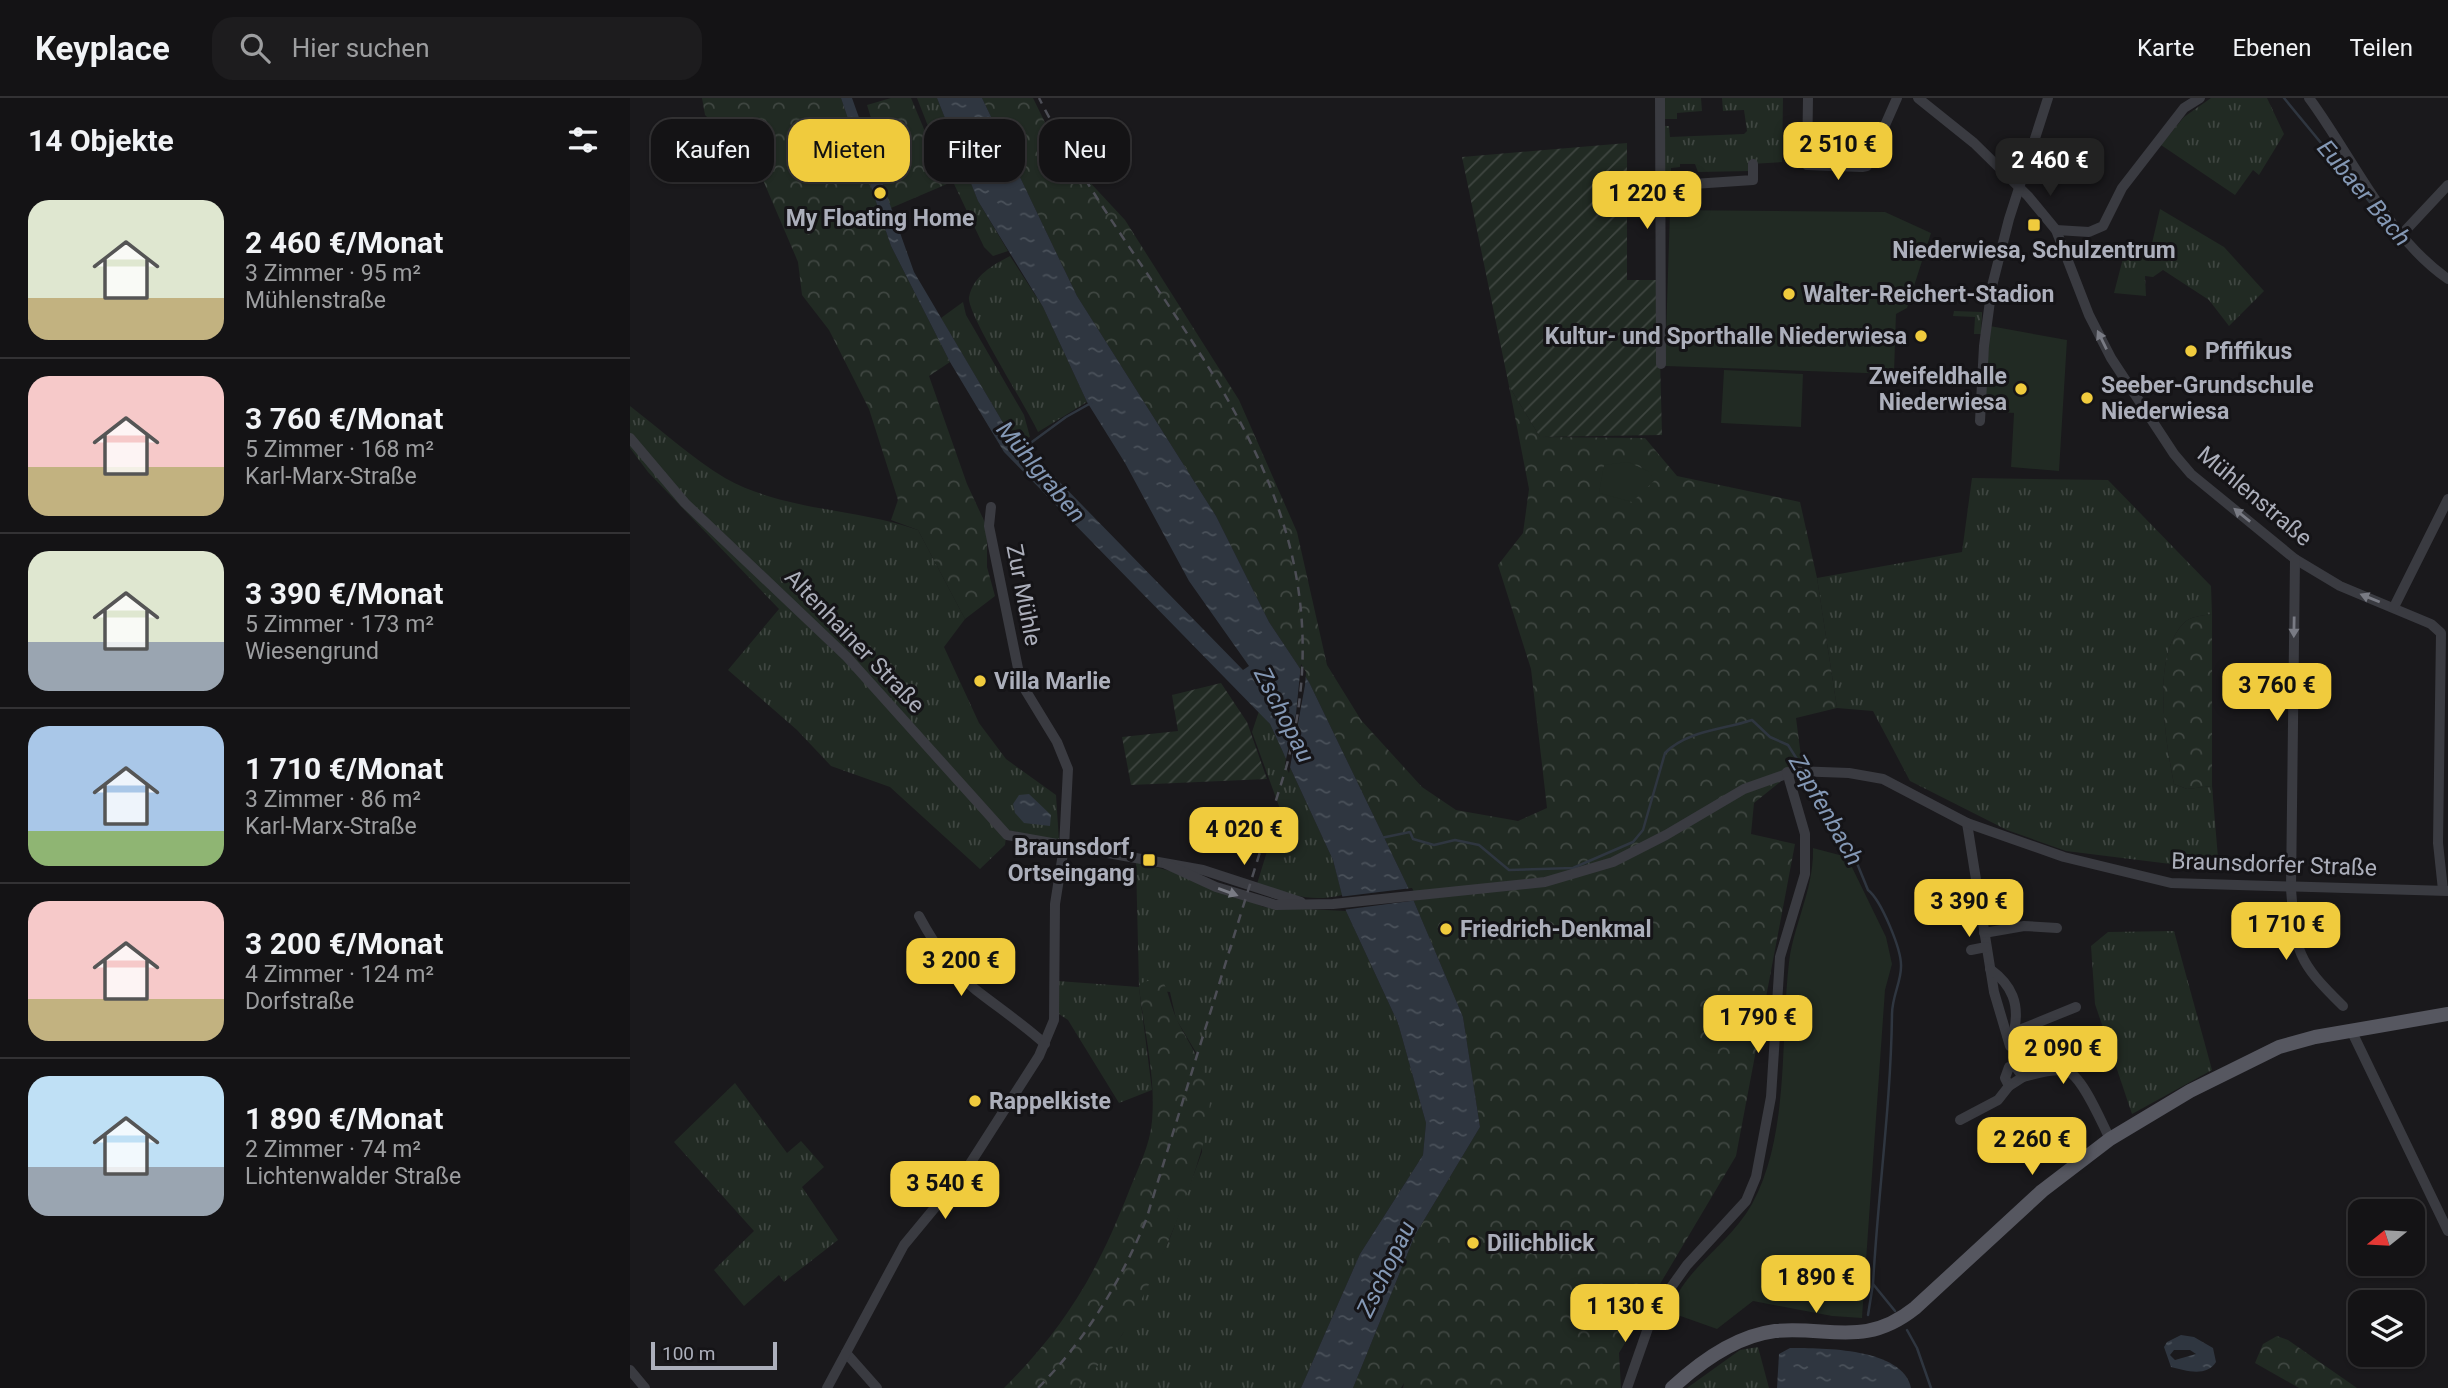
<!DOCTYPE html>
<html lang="de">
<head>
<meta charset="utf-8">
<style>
  body { margin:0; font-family:Roboto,sans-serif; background:#1d1c1e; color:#f1f3f6; height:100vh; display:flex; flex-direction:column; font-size:26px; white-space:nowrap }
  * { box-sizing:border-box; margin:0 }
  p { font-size:23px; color:#9d9ea0 }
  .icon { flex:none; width:38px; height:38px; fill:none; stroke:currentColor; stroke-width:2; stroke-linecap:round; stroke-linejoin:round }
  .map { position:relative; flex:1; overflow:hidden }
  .drawer { display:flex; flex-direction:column; background:#141315; width:630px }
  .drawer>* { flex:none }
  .hud { position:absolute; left:21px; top:21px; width:665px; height:63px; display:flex; gap:14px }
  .needle { width:46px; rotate:252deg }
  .controls { position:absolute; left:1718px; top:1101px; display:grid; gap:14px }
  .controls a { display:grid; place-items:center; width:77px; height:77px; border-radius:14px; background:#141315; box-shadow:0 2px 5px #0004,0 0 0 2px #333234; font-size:35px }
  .scale { position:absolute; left:21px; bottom:18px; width:126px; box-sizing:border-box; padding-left:7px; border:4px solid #acafbb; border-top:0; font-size:19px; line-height:24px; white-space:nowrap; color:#acafbb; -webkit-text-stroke:5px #151417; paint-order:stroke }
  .price { position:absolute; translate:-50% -60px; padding:0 16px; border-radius:14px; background:#f0cb3d; color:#111; font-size:23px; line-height:46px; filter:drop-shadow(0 2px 4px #0008) }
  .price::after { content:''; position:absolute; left:50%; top:42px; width:21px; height:16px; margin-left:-10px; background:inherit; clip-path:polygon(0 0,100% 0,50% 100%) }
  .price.on { background:#222; color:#fff }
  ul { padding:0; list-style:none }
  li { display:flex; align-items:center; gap:21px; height:175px; padding:0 28px }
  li+li { border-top:2px solid #333234 }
  li span { display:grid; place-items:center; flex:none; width:196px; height:140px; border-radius:21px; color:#555 }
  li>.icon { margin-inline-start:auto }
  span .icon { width:84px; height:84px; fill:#fffc; stroke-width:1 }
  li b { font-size:30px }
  h2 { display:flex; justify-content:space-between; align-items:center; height:84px; padding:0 28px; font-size:30px }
  .tag { padding:0 24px; border-radius:21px; background:#141315; box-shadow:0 2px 5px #0004,0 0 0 2px #333234; font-size:24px; line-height:63px }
  .tag.on { background:#f0cb3d; color:#111 }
  header { display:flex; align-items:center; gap:42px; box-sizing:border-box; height:98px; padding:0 35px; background:#141315; border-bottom:2px solid #333234 }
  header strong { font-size:33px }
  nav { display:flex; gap:38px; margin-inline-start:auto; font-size:24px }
  .search { width:490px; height:63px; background:#1d1c1e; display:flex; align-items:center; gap:18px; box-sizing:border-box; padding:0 24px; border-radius:21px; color:#9d9ea0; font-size:26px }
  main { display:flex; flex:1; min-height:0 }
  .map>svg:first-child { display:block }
</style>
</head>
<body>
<header>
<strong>Keyplace</strong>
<div class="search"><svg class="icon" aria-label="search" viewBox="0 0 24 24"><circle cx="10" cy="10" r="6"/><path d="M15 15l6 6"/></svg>Hier suchen</div>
<nav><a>Karte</a><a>Ebenen</a><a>Teilen</a></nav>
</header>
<main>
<section class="drawer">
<h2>14 Objekte<svg class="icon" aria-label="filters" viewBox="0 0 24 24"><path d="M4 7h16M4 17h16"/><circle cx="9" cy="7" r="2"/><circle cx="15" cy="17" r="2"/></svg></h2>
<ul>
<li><span style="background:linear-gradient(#dfe7d0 70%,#c2b280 0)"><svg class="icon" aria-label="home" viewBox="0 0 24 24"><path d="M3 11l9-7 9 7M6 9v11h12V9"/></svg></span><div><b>2 460 €/Monat</b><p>3 Zimmer · 95 m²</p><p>Mühlenstraße</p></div></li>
<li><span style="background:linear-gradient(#f6c9c9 65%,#c2b280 0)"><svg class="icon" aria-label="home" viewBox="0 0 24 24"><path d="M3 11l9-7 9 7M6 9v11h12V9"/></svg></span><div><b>3 760 €/Monat</b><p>5 Zimmer · 168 m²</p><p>Karl-Marx-Straße</p></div></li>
<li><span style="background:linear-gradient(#dfe7d0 65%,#9aa5b1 0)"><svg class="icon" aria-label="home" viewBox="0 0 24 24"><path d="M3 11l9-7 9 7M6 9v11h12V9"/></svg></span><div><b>3 390 €/Monat</b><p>5 Zimmer · 173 m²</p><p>Wiesengrund</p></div></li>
<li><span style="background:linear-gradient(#a9c7e8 75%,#8fb573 0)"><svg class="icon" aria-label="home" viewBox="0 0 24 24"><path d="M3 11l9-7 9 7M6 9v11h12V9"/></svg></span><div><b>1 710 €/Monat</b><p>3 Zimmer · 86 m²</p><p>Karl-Marx-Straße</p></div></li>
<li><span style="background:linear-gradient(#f6c9c9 70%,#c2b280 0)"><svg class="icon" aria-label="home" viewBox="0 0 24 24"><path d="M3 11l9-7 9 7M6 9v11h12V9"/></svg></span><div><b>3 200 €/Monat</b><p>4 Zimmer · 124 m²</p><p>Dorfstraße</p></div></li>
<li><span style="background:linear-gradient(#bfe0f5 65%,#9aa5b1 0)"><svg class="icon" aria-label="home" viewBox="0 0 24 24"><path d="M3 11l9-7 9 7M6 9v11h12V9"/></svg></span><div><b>1 890 €/Monat</b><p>2 Zimmer · 74 m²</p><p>Lichtenwalder Straße</p></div></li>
</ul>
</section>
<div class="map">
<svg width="1818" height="1290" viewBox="0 0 1818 1290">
  <defs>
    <pattern id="grass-tufts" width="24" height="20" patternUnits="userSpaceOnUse" patternTransform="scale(1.75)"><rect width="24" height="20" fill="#212a23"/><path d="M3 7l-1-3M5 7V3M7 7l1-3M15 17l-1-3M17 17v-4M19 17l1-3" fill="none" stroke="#3f4641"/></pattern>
    <pattern id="forest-crowns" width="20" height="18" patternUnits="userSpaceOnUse" patternTransform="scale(1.75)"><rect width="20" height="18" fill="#212a23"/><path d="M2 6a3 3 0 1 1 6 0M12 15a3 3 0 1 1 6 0" fill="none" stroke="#3f4641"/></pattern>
    <pattern id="garden-furrows" width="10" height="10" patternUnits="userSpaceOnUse" patternTransform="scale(1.75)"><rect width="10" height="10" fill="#212a23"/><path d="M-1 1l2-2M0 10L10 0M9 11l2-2" fill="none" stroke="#3f4641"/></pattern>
    <pattern id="water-ripples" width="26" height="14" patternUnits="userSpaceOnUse" patternTransform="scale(1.75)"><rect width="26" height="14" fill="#2f3640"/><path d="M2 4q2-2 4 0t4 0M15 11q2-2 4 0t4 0" fill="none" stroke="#4a515a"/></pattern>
  </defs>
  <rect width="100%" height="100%" fill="#1a191c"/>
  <g fill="url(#grass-tufts)">
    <path d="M287 0H307L348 103 378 153 363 158 354 149 305 46Z"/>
    <path d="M1034 0H1071L1072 13 1047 15V21H1035Z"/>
    <path d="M1092 0H1153L1152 64 1121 66 1120 73 1068 74 1065 66H1050V69L1041 70V82L1062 81 1035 84V28H1039L1040 39 1114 36 1117 33 1114 12 1093 13Z"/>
    <path d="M1581 0H1637L1654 36 1629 77 1623 72 1605 97 1531 47 1554 19Z"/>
    <path d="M1530 111 1594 149 1634 193 1599 228 1579 202 1533 172 1523 179 1515 178 1516 198 1484 195 1497 145 1520 154Z"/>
    <path d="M380 158 413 209 457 304 408 334C397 309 336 215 339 199 344 177 363 167 380 158Z"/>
    <path d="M333 204 336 217 394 317 400 339 394 341 388 336 384 339 375 328 311 220Z"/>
    <path d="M1324 213 1352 214 1351 236H1344L1345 219 1323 218Z"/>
    <path d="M0 308C31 332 62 360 95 380 153 413 226 410 288 432L335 521 314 549 349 625 376 661 426 697 429 743 377 732 375 747 350 771 260 689 201 668 167 632 98 572 149 511 18 374 0 350Z"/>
    <path d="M1342 380 1478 382 1581 488 1582 516C1571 518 1559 518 1552 527 1521 562 1536 645 1544 686L1557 691 1582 688 1589 772 1436 753 1377 732 1280 683 1243 613 1207 610 1187 480 1332 454Z"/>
    <path d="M629 613 640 626 703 762 712 797C680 805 657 796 627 786L650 711 622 634Z"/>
    <path d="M506 764 544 774 634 809 716 813 768 925 796 1025 793 1057 730 1156 671 1290H448L492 1237 540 1140 572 1054 567 956 546 921 540 894 509 890 522 992 489 1005 438 922 429 916 428 883 509 889Z"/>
    <path d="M1544 833 1582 972 1502 1016 1465 906 1461 848 1478 834Z"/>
    <path d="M105 985 157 1055 171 1043 194 1069 172 1089 208 1142 154 1184 149 1177 114 1208 84 1172 124 1133 44 1044Z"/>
    <path d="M1128 1249 1139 1290H1057L1110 1252Z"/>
  </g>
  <g fill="url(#forest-crowns)">
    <path d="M72 0H211L261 148 320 264 299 278 337 386 357 429V469L365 498 335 521 288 432 261 422 268 402 239 311 199 232 172 197 168 164 127 68 75 17Z"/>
    <path d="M261 0H281L317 86 261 110 234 40 246 36 237 7Z"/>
    <path d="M352 0H403L427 49 495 122 609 302 667 434 697 567 731 622 792 689 826 712 888 723 917 710 901 571 868 467 893 435 899 391 879 288 910 339 1015 340 1047 378 1170 404 1187 480 1207 610 1166 620 1172 666 1124 705 1121 736 1165 746 1106 1058 989 1255 991 1290H773L774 1285 771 1290H723L785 1137 850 1029 833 919 777 787 679 584 639 524 586 418 447 198Z"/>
    <path d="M1582 516V688L1557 691 1544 686C1536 645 1521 562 1552 527 1559 518 1571 518 1582 516Z"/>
    <path d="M531 879C539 894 541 910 548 924 559 946 574 966 579 992 588 1042 520 1192 492 1237 481 1253 467 1268 455 1283L448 1290H374C436 1228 467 1175 499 1093 508 1070 520 1048 522 1023 526 979 514 932 509 890L511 885Z"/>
    <path d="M1647 1238 1658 1242 1727 1290H1669L1625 1265 1633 1246Z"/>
  </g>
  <g fill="#212a23">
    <path d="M1040 112 1255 114 1301 135 1277 210 1266 216 1264 276 1035 268Z"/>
    <path d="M1360 228 1437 242 1429 373 1381 369 1384 315 1354 313Z"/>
    <path d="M1094 272 1173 276 1171 329 1091 325Z"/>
    <path d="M998 364 1018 373 1025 382 1002 404 969 395 974 367Z"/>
    <path d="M1183 750 1217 759 1256 839 1262 866 1255 892 1232 1220 1202 1218 1123 1203 1087 1231 1039 1214C1055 1169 1099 1147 1122 1106 1160 1036 1150 941 1159 864 1164 825 1184 791 1183 750Z"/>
  </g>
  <g fill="url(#garden-furrows)">
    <path d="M997 45V182H1028L1032 337 910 339 879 288 832 59Z"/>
    <path d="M591 585 617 624 637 681 501 687 492 639 548 633 542 597Z"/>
  </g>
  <g fill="url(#water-ripples)" fill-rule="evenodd">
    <path d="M211 0H222L284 174 375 328 613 572 619 568 559 483 495 365 457 304 413 209 348 103 307 0H352L447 198 586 418 639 524 679 584 777 787 833 919 850 1029 785 1137 723 1290H671L730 1156 793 1057 796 1025 768 925 716 813 703 762 640 626 374 354 320 264 261 148Z"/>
    <path d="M399 696 421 717 420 728 394 725 385 715 383 706 389 697Z"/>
    <path d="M1551 1237 1564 1239 1583 1250 1586 1264C1577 1279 1556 1273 1541 1269L1534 1249 1537 1244ZM1544 1252H1560L1566 1256 1545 1262 1540 1257Z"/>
    <path d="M1160 1250C1193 1250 1273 1250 1281 1290H1147L1149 1256Z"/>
  </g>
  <g fill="#1a191c">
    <path d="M671 566 676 574 675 587 659 675 655 666 666 616Z"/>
    <path d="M782 790 788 802 712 812 709 799Z"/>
  </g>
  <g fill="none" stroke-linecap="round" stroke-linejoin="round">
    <g stroke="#2f3640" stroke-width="2.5">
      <path d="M1654 0 1748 114"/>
      <path d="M391 352 436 319 461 305"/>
      <path d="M1177 678 1215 736 1238 792C1251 802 1272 852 1271 869 1271 884 1262 899 1262 916 1261 1005 1248 1095 1243 1186L1265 1213"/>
      <path d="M751 740 780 734 783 741 804 747 825 742 849 747 879 772 943 770 1003 744 1013 732 1035 655C1058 632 1093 632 1122 622L1140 639 1158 647 1172 669"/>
      <path d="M1238 1217 1243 1186"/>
      <path d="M1277 1232 1287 1250 1301 1290"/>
    </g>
    <g stroke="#3a3b41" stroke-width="10">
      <path d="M1030 0 1031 266"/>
      <path d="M1178 0 1177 67 1232 69 1237 68 1267 0"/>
      <path d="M1288 0 1344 45 1398 98 1426 132 1459 217 1481 260 1544 356 1561 376 1665 461 1710 488 1801 526 1811 535 1808 745 1813 792"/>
      <path d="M1679 0C1722 58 1757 139 1818 181"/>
      <path d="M1033 88 1123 82V66"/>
      <path d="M1426 132 1459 134 1473 128 1492 90 1554 10 1570 0"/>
      <path d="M1773 135 1818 87"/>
      <path d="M1350 323 1354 248 1362 188 1379 121 1418 0"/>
      <path d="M0 340 55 405 217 559 377 737 573 772 671 804"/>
      <path d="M1665 461 1661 791C1666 855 1666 862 1713 908"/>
      <path d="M1764 509 1818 401"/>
      <path d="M1337 725 1364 894 1380 948"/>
      <path d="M536 766 586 789 646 807 703 806 915 784 983 764 1036 737 1114 691 1165 673 1219 675 1253 681 1337 725 1434 759 1541 785 1818 793"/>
      <path d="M289 818C303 844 323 874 346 892 369 910 393 926 415 946"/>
      <path d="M1354 835 1394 828 1427 830"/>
      <path d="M1341 852 1356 849"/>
      <path d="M1360 871C1382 887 1390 906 1384 933"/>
      <path d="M1721 932 1818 1133"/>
      <path d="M1377 937 1446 909"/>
      <path d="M1379 988 1375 980 1379 969 1385 968 1393 979C1406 976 1423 970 1436 973 1452 976 1472 1026 1480 1041"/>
      <path d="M1330 1022 1368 1002 1379 988 1393 979"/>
      <path d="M216 1255 247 1290"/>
      <path d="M0 1272 15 1290"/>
      <path d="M197 1290 274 1147 336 1072 409 958 424 922 425 806 434 749 438 671 427 644 391 585 359 428 361 409"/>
      <path d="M997 1290 1024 1213 1057 1167 1116 1103 1126 1079 1141 999 1150 859 1175 776V736L1157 674"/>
    </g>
    <path stroke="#565760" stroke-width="14" d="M1042 1290C1070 1264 1105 1238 1145 1233 1200 1228 1235 1250 1285 1210L1412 1093 1480 1041 1560 993 1649 949 1685 939 1818 916"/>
    <path stroke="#4d4e56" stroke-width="2.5" stroke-dasharray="9 7" stroke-linecap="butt" d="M408 1290C455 1243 491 1183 516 1122L656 670C733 387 525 228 409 0"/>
  </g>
  <defs><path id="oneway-solid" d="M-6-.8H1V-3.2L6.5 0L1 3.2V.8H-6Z" transform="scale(1.75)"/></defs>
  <g fill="#797b84">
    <use href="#oneway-solid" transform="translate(1472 242) rotate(-116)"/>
    <use href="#oneway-solid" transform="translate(1612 417) rotate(-141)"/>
    <use href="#oneway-solid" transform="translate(1740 500) rotate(-158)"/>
    <use href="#oneway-solid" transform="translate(1664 529) rotate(91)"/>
    <use href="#oneway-solid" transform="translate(598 794) rotate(20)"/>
  </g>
  <g fill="#f0cb3d" stroke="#151417" stroke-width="2.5">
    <circle cx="250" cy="95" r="7"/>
    <rect x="1397" y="120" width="14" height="14" rx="3.5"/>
    <circle cx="1159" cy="196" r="7"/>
    <circle cx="1291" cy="238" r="7"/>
    <circle cx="1561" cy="253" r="7"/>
    <circle cx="1391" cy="291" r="7"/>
    <circle cx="1457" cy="300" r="7"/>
    <circle cx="350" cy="583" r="7"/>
    <rect x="512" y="755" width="14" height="14" rx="3.5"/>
    <circle cx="816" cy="831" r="7"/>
    <circle cx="345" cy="1003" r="7"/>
    <circle cx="843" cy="1145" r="7"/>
  </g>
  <g text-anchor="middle" stroke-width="6" stroke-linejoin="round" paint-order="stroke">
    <g font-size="23" font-weight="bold" fill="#acafbb" stroke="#151417" text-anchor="start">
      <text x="250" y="128" text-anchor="middle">My Floating Home</text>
      <text x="1404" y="160" text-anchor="middle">Niederwiesa, Schulzentrum</text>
      <text x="1173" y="204">Walter-Reichert-Stadion</text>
      <text x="1277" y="246" text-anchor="end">Kultur- und Sporthalle Niederwiesa</text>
      <text x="1575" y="261">Pfiffikus</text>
      <text x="1377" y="286" text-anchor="end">Zweifeldhalle<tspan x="1377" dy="26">Niederwiesa</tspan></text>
      <text x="1471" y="295">Seeber-Grundschule<tspan x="1471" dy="26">Niederwiesa</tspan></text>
      <text x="364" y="591">Villa Marlie</text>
      <text x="505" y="757" text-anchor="end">Braunsdorf,<tspan x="505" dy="26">Ortseingang</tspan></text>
      <text x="830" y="839">Friedrich-Denkmal</text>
      <text x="359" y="1011">Rappelkiste</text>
      <text x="857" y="1153">Dilichblick</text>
    </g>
    <g font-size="23" fill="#acafbb" stroke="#151417">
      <text transform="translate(1625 398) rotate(40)" y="8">Mühlenstraße</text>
      <text transform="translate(394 497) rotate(79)" y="8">Zur Mühle</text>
      <text transform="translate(225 543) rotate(46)" y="8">Altenhainer Straße</text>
      <text transform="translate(1644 766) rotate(2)" y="8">Braunsdorfer Straße</text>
    </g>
    <g font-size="24" font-style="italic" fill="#8498b5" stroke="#151417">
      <text transform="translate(1734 95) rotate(50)" y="8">Eubaer Bach</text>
      <text transform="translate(411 374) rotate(50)" y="8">Mühlgraben</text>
      <text transform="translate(654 617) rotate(63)" y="8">Zschopau</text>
      <text transform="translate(1196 712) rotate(60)" y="8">Zapfenbach</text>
      <text transform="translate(756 1171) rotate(-64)" y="8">Zschopau</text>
    </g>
  </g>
</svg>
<div class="controls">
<a><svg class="needle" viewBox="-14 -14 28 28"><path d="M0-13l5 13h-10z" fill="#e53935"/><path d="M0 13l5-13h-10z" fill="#9d9ea0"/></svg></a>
<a><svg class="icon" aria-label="layers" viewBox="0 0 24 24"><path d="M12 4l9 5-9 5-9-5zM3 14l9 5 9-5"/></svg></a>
</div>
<div class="scale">100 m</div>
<b class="price" style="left:1208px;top:84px">2 510 €</b>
<b class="price on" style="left:1420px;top:100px">2 460 €</b>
<b class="price" style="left:1017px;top:133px">1 220 €</b>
<b class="price" style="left:1647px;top:625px">3 760 €</b>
<b class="price" style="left:614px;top:769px">4 020 €</b>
<b class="price" style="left:1339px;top:841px">3 390 €</b>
<b class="price" style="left:1656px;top:864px">1 710 €</b>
<b class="price" style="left:331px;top:900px">3 200 €</b>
<b class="price" style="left:1128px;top:957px">1 790 €</b>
<b class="price" style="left:1433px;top:988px">2 090 €</b>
<b class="price" style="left:1402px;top:1079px">2 260 €</b>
<b class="price" style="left:315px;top:1123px">3 540 €</b>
<b class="price" style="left:1186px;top:1217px">1 890 €</b>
<b class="price" style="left:995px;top:1246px">1 130 €</b>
<div class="hud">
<a class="tag">Kaufen</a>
<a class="tag on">Mieten</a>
<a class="tag">Filter</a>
<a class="tag">Neu</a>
</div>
</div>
</main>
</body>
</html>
